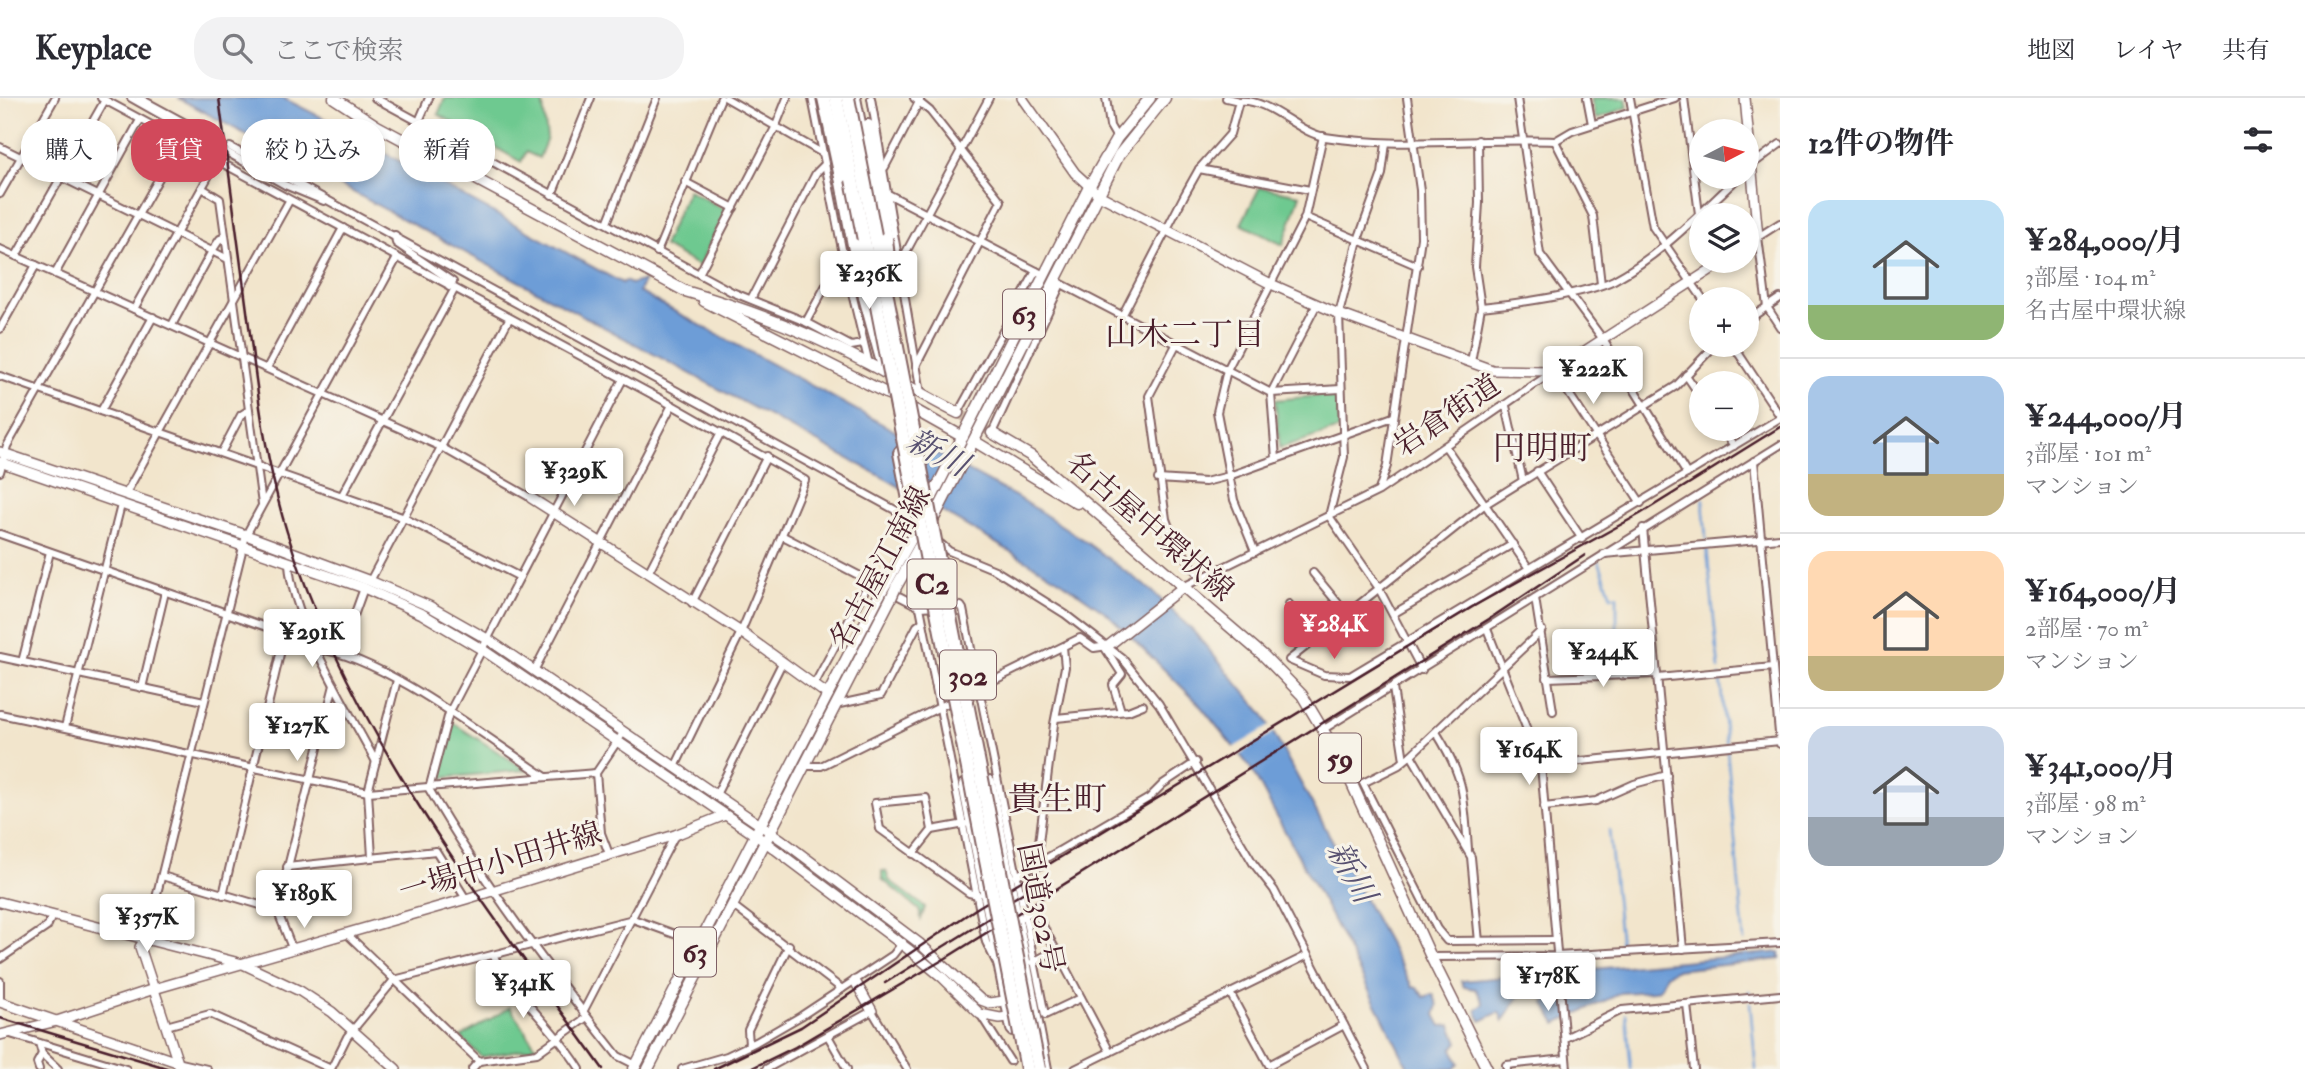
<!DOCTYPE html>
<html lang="ja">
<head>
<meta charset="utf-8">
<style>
  body { margin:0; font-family:"IM FELL Double Pica","Noto Serif JP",serif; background:#f2f2f3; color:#2b2b33; height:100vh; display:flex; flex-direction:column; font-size:26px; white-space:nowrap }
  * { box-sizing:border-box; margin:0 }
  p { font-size:23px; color:#7c7c81 }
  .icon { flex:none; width:38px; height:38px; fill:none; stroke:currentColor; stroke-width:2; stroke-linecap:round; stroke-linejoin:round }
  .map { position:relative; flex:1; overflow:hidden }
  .side { display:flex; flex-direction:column; background:#fff; width:525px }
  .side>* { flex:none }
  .hud { position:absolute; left:21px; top:21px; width:665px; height:63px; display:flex; gap:14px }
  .needle { width:46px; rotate:84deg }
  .controls { position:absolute; left:1689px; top:21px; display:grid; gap:14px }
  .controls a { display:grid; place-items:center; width:70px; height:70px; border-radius:50%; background:#fff; box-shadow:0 4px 10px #0003; font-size:35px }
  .price { position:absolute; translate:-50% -60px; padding:0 16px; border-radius:7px; background:#fff; color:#222; font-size:23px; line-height:46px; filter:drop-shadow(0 2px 4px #0008) }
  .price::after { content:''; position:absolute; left:50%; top:42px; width:21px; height:16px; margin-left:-10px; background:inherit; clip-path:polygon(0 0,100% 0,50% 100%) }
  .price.selected { background:#d1495b; color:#fff }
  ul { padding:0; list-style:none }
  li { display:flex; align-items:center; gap:21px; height:175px; padding:0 28px }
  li+li { border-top:2px solid #e1e1e2 }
  li span { display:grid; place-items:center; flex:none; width:196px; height:140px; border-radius:21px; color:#555 }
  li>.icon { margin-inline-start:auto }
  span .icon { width:84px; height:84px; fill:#fffc; stroke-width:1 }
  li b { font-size:30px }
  h2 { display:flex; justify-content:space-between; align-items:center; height:84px; padding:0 28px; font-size:30px }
  .pill { padding:0 24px; border-radius:28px; background:#fff; box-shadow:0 4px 10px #0003; font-size:24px; line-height:63px }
  .pill.selected { background:#d1495b; color:#fff }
  header { display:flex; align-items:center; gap:42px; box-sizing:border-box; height:98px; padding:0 35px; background:#fff; border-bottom:2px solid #e1e1e2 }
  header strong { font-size:33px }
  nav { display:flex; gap:38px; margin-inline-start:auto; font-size:24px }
  .search { width:490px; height:63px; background:#f2f2f3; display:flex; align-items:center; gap:18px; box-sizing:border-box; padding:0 24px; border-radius:28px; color:#7c7c81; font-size:26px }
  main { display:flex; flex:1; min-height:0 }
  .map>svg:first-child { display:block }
</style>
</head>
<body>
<header>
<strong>Keyplace</strong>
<div class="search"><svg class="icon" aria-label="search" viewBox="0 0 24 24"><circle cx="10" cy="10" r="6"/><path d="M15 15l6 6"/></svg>ここで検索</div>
<nav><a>地図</a><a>レイヤ</a><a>共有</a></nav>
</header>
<main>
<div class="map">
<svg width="1780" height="971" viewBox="0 0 1780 971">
  <rect width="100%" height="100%" fill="#f7f3e8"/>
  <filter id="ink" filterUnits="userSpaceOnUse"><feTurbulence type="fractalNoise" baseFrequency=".0143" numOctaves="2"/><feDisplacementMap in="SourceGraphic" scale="14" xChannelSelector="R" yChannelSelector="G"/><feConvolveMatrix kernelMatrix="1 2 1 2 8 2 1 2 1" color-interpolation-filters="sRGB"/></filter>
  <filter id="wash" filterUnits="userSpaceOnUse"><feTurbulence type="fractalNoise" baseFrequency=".00686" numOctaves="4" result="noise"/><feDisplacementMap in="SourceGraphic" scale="28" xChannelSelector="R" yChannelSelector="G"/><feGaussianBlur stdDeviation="1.57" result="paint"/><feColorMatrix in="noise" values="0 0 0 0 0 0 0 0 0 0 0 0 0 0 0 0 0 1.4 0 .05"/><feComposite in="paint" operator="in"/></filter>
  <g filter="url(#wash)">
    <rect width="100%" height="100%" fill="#f2e5cc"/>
    <g fill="#6ec990" stroke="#5c745e" stroke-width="2">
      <path d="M445 0H542L547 40 539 60 526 54 521 64 438 16Z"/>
      <path d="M1591 0H1626L1628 9 1598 21 1595 19Z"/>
      <path d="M1260 89 1300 97 1283 147 1241 126Z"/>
      <path d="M688 92 726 112 699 168 663 148Z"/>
      <path d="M1337 296 1339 331 1280 350 1275 302Z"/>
      <path d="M453 625 526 672 439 680Z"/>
      <path d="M882 773H886L889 782 925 809 921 821 919 812 882 781Z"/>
      <path d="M510 909 536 949 481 959 461 939Z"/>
    </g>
    <g fill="#6d9dd7" stroke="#5c5e81" stroke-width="2">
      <path d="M178 0H283L351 34 359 41 622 185 625 183 631 186 644 182 639 194 1024 403 1079 439 1152 493 1194 534 1263 616 1412 888 1417 889 1424 899 1433 896 1438 907 1435 917 1441 928 1451 927 1458 944 1452 951 1459 965 1454 971H1409L1331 818 1250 669 1198 605 1108 516 1061 483 886 381Z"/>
      <path d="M1780 854V861L1675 872 1666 877 1660 890 1654 893 1621 895 1556 926 1544 904 1574 888 1569 882 1527 887 1503 923 1499 914 1481 923 1476 912 1484 906 1476 891 1464 889 1461 883Z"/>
    </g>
    <path fill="#f2e5cc" d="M1273 626 1277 632 1237 658 1231 651Z"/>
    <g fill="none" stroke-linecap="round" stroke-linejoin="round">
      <g stroke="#6d9dd7" stroke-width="2.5">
        <path d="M1732 372 1780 343"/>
        <path d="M1703 401 1706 441"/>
        <path d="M1707 451 1719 571"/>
        <path d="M1599 463 1611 498H1617V532L1608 533 1603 573"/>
        <path d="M1720 578 1726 644"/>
        <path d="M1727 652 1744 843"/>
        <path d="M1609 732 1621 850"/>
        <path d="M1746 856V864"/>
        <path d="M1749 893V896"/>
        <path d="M1750 905 1756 971"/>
        <path d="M1626 916 1631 971"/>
        <path d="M1503 970V971"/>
      </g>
    </g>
  </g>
  <g filter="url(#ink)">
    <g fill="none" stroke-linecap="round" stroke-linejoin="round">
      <path stroke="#d0bdac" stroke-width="10" stroke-dasharray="10 5" stroke-linecap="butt" d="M958 315 992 335"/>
      <g stroke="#856463" stroke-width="10">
        <g id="street">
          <path d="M101 0 672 307 805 382 741 534 675 669"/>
          <path d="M131 0 285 87 324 103"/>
          <path d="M139 0 209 38"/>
          <path d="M375 0 732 194 806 224 851 248 863 246"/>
          <path d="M726 0 822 55"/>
          <path d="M812 0 845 166 869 266"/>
          <path d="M871 0 921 295"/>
          <path d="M914 0 930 13 1001 103 916 268"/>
          <path d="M1106 0 1110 28 1117 40"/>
          <path d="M1226 0 1239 3"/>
          <path d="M1517 0 1540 156 1602 240 1687 376"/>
          <path d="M1587 0 1592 26"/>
          <path d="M1630 0 1653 129 1703 201"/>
          <path d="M1684 0 1699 116"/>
          <path d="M419 23 429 0"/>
          <path d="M1555 43 1593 118 1601 186"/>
          <path d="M1386 45 1382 76 1358 142 1339 216 1344 359 1329 418 1378 489 1422 572"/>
          <path d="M0 49 228 161"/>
          <path d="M230 49 906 418 910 426"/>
          <path d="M885 69 920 2"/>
          <path d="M1199 71 1310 92"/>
          <path d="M1746 71 1780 46"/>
          <path d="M685 84 734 110"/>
          <path d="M202 90 220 101 262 406"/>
          <path d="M0 96 55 0"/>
          <path d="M888 96 1044 177"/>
          <path d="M552 97 591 0"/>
          <path d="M1305 119 1418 168"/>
          <path d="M607 125 657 0"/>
          <path d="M1780 125 1758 139 1767 209 1780 229"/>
          <path d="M395 137 396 145 453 184 449 189"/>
          <path d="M0 151 441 349 531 400"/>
          <path d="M657 154 721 0"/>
          <path d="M16 158 105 2"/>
          <path d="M888 159 905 156 989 0"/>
          <path d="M55 176 140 22"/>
          <path d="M699 176 775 30 787 0"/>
          <path d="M1054 182 1271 295 1341 291"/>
          <path d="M751 201 816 75 824 67"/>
          <path d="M1481 209C1514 206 1586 196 1614 182 1662 156 1699 116 1739 79"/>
          <path d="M134 211 217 63"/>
          <path d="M1123 216 1185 96 1199 71 1230 36 1239 3C1269 0 1296 34 1325 39 1401 51 1479 40 1555 43L1572 33 1675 0"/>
          <path d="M1746 223 1780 200"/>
          <path d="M806 224 837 167 857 164"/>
          <path d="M172 227 212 153 220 141 225 139"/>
          <path d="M0 231 36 167"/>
          <path d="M1177 245 1149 298 1166 421 1173 440 1201 481"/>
          <path d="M1715 247 1676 288 1484 407 1289 562 1324 577 1350 578 1780 320"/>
          <path d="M1733 247 1780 318"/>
          <path d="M1471 264 1481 209 1475 169 1479 105 1478 42"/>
          <path d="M267 270 343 130"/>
          <path d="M1686 277 1701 299"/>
          <path d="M0 278 402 419 520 479"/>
          <path d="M623 281 449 615 429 691C483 785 550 872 618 958L636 967"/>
          <path d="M1506 308 1523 383"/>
          <path d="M101 313 153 219"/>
          <path d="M958 315 1036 173"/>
          <path d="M1722 331 1734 348"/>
          <path d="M992 335 1061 186"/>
          <path d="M1445 348 1528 469"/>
          <path d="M221 355 241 317 249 312"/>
          <path d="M1276 361 1271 295 1317 206"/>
          <path d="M1754 363 1780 646"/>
          <path d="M1537 373 1582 441"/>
          <path d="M0 374 7 348 180 43"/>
          <path d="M1158 381 1205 384 1229 378 1393 319"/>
          <path d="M1379 392 1387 368 1421 140 1420 92 1407 0"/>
          <path d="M125 397 289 103"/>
          <path d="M342 397 454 192"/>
          <path d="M1643 430 1683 851"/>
          <path d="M0 436 301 541"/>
          <path d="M783 438 920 509 938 508"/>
          <path d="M941 446 949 453 995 472 1065 516 1122 560 1159 606 1253 765 1274 792 1367 971"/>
          <path d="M1255 454 1234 402 1217 314 1227 272 1305 119 1323 38"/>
          <path d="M1604 456 1780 440"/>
          <path d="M289 465C291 520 349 613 376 664"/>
          <path d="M648 475 721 334"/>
          <path d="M1313 475 1346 515"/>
          <path d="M370 483 509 221"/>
          <path d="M1183 489 1379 393 1554 273 1641 405"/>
          <path d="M1535 500 1553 613"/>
          <path d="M692 505 767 358"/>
          <path d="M1289 506 1316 540"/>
          <path d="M949 507 961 508 963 511 1045 917 1081 900"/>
          <path d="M920 509 986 844 998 868"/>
          <path d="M1393 516 1513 446"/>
          <path d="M1487 531 1541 667 1567 971"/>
          <path d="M1542 532 1411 657 1399 667 1363 685 1437 831 1447 843 1556 842"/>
          <path d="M1105 550 1122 576 1113 587 1121 613"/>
          <path d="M318 551C384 559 488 641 546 679"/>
          <path d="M341 554 364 490"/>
          <path d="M0 559 204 603"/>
          <path d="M22 564 50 454"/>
          <path d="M534 573 672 307"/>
          <path d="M1547 580 1657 576"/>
          <path d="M1658 580 1773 569"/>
          <path d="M814 587 870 483"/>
          <path d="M142 590 165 494"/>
          <path d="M1393 590 1404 662"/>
          <path d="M966 596 1080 540 1094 550 1108 548"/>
          <path d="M835 607 881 597 917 528 922 524"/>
          <path d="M0 616 368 694 596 675"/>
          <path d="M1056 620 1128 613 1143 607"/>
          <path d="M65 629 121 407"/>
          <path d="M1324 631 1780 347"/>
          <path d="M1436 634C1465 680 1464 698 1468 751"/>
          <path d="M1411 657 1471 759 1479 844"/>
          <path d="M1541 667 1780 643"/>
          <path d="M803 668H821L956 601"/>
          <path d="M716 697 783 563"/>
          <path d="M1544 709 1596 703 1634 686 1667 677"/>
          <path d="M932 732 965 726"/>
          <path d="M609 756 601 735 596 675 623 635"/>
          <path d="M913 756 932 732 926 700 875 705 880 731 969 795 978 797"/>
          <path d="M372 759 368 694 397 582"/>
          <path d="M1036 768 1054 626 1065 569 1063 549"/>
          <path d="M287 769 436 753 466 801"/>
          <path d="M162 778 277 812 292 850"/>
          <path d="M1016 778 1149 700 1163 686 1196 664"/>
          <path d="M223 797 285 535"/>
          <path d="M732 807 842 891"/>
          <path d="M277 812 334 587"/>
          <path d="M1023 819 1030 814 1039 820 1110 954"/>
          <path d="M347 836 479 963"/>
          <path d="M146 840 246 437 397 160"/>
          <path d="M493 857C516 900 555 930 580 971"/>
          <path d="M1431 859 1557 858 1780 845"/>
          <path d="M0 861 47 829 52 818"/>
          <path d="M1033 864 1056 852"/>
          <path d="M0 883V901"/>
          <path d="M1230 895 1269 967 1344 927"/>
          <path d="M1687 906 1694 971"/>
          <path d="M583 914 675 737"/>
          <path d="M980 916 1010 963"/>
          <path d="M166 928 210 916 331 971"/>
          <path d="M7 935 126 971"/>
          <path d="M828 938 847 971"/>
          <path d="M1565 940 1622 912 1780 897"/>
          <path d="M39 945 42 956 58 971"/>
          <path d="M749 947 748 932 789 847"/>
          <path d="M177 964 207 971"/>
          <path d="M39 971 37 965 42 956"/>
          <path d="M331 971 347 939 394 882 633 821 699 845"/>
          <path d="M472 971 479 963 537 955 587 919"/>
          <path d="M682 971 727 958 756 944 801 918 893 857 903 844"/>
          <path d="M766 971 872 913 907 971"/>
          <path d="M1075 971 1306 858"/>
          <path d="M1507 971 1506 967 1566 961"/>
        </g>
      </g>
      <g stroke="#856463" stroke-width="12">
        <g id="secondary">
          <path d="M1022 0 1075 75 1099 97 1271 186 1339 216 1492 272 1554 273 1724 163"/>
          <path d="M1745 0 1758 139 1746 147"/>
          <path d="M0 354 246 437 370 483 429 508 489 542 782 742 919 845 981 902 989 905 1012 902"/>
          <path d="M0 364 364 490 422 516 483 552 764 743 908 851 942 879 980 916 1000 920 1016 918"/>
          <path d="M531 400 741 534 828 597"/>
          <path d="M1108 548 1183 489"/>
          <path d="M0 804 243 866 300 893 332 914 396 971"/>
          <path d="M146 840 140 849 180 971"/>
          <path d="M855 883 872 913"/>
          <path d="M0 904 177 964"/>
          <path d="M0 937 57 923 154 891 466 801 675 737 725 717"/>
        </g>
      </g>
      <g stroke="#856463" stroke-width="13">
        <g id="primary">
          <path d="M334 0 377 28 685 193C748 211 810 235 869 266 899 282 927 300 958 315"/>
          <path d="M704 203 888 296"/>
          <path d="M915 312 963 339"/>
          <path d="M992 335 1031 358 1264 558 1302 597 1342 664 1431 859 1487 971"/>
          <path d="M974 343 1077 405"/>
          <path d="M928 407 1089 89 1117 40 1150 0"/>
          <path d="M930 428 1119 57 1165 0"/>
          <path d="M887 484 919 427"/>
          <path d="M896 489 920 447"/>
          <path d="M634 971 880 496"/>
          <path d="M648 971 891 500"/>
        </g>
      </g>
      <g stroke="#856463" stroke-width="16">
        <g id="highway">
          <path d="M854 0 862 41"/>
          <path d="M868 28 886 140"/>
          <path d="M841 79 854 147"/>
          <path d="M865 199 883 265"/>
          <path d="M900 355 915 433"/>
          <path d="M919 451 923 475"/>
          <path d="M989 684 1045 971"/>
          <path d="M965 687 1013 931"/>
        </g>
      </g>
      <use href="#street" stroke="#fff" stroke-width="6"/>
      <use href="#secondary" stroke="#fff" stroke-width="9"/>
      <use href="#primary" stroke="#fff" stroke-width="10"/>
      <use href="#highway" stroke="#fff" stroke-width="12"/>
      <g stroke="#4a1f2b" stroke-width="2.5">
        <path d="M219 0C229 76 239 152 249 228 258 298 266 366 287 434 349 634 482 802 603 971"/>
        <path d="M1000 809 1042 783"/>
        <path d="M885 885 1010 807"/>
        <path d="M0 920 170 971"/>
        <path d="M714 971 801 929 977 810 1472 509 1640 416 1780 329"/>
        <path d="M750 971 795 949 946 860 1489 521 1585 457"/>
      </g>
      <g stroke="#856463" stroke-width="13" stroke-linecap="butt">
        <g id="primary-bridge">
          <path d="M880 496 887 484"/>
          <path d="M891 500 896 489"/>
        </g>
      </g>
      <g stroke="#856463" stroke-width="16" stroke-linecap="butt">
        <g id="highway-bridge">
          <path d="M824 0 841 79"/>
          <path d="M836 0 1027 971"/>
          <path d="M848 0 1039 971"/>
          <path d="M886 140 889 171"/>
          <path d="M854 147 865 199"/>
        </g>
      </g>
      <use href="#primary-bridge" stroke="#fff" stroke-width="10"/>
      <use href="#highway-bridge" stroke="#fff" stroke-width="12"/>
    </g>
  </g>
  <g text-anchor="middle" stroke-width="6" stroke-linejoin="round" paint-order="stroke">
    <g fill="#f7f3e8" stroke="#7e5f64" stroke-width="2">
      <rect x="1003" y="191.5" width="42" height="49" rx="5"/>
      <rect x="907.5" y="461.5" width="49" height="49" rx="5"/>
      <rect x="940" y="552.5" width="56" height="49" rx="5"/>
      <rect x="1319" y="635.5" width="42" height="49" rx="5"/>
      <rect x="674" y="829.5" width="42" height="49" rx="5"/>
    </g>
    <g font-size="28" font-weight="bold" fill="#4a1f2b">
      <text x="1024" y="226">63</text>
      <text x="932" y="496">C2</text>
      <text x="968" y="587">302</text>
      <text x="1340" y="670">59</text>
      <text x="695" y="864">63</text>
    </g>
    <g font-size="30" fill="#4a1f2b" stroke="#f7f3e8">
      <text transform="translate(1447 317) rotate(-34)" y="10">岩倉街道</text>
      <text transform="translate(1150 428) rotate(41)" y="10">名古屋中環状線</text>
      <text transform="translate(880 470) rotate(-62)" y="10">名古屋江南線</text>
      <text transform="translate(500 764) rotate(-17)" y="10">一場中小田井線</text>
      <text transform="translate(1041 810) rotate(79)" y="10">国道302号</text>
    </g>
    <g font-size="32" fill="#4a1f2b" stroke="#f7f3e8">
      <text x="1185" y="247">山木二丁目</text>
    </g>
    <g font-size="32" font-style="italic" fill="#585170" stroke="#f7f3e8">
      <text transform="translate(938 354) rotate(28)" y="11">新川</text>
      <text transform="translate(1352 774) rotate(61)" y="11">新川</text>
    </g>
    <g font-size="33" fill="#4a1f2b" stroke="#f7f3e8">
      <text x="1542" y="361">円明町</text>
      <text x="1057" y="712">貴生町</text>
    </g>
  </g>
</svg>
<div class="controls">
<a><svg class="needle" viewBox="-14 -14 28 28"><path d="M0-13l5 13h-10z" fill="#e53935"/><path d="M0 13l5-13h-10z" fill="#7c7c81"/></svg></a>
<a><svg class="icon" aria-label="layers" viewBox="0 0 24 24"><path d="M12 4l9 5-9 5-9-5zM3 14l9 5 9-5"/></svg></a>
<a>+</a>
<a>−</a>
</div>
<b class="price" style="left:869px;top:213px">¥236K</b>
<b class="price" style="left:1593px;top:308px">¥222K</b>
<b class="price" style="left:574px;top:410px">¥329K</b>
<b class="price selected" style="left:1334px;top:563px">¥284K</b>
<b class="price" style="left:312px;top:571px">¥291K</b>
<b class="price" style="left:1603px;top:591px">¥244K</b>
<b class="price" style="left:297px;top:665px">¥127K</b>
<b class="price" style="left:1529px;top:689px">¥164K</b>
<b class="price" style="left:304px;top:832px">¥189K</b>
<b class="price" style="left:147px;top:856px">¥357K</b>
<b class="price" style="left:1548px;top:915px">¥178K</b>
<b class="price" style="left:523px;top:922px">¥341K</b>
<div class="hud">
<a class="pill">購入</a>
<a class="pill selected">賃貸</a>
<a class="pill">絞り込み</a>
<a class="pill">新着</a>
</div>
</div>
<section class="side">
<h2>12件の物件<svg class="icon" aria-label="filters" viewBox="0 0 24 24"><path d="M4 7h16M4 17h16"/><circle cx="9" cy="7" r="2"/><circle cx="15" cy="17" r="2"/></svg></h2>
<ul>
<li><span style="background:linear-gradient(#bfe0f5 75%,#8fb573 0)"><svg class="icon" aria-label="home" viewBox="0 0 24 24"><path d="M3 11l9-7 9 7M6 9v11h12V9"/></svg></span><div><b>¥284,000/月</b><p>3部屋 · 104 m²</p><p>名古屋中環状線</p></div></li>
<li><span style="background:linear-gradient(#a9c7e8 70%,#c2b280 0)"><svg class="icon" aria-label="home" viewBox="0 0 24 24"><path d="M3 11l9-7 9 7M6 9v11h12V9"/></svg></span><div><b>¥244,000/月</b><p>3部屋 · 101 m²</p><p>マンション</p></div></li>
<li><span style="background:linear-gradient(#ffd9b3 75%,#c2b280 0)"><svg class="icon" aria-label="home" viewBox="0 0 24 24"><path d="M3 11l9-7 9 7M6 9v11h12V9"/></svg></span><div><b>¥164,000/月</b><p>2部屋 · 70 m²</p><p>マンション</p></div></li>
<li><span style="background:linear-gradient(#c9d6e8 65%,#9aa5b1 0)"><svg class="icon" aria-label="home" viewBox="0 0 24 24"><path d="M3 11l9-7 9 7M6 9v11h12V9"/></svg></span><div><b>¥341,000/月</b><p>3部屋 · 98 m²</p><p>マンション</p></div></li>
</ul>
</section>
</main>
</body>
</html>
